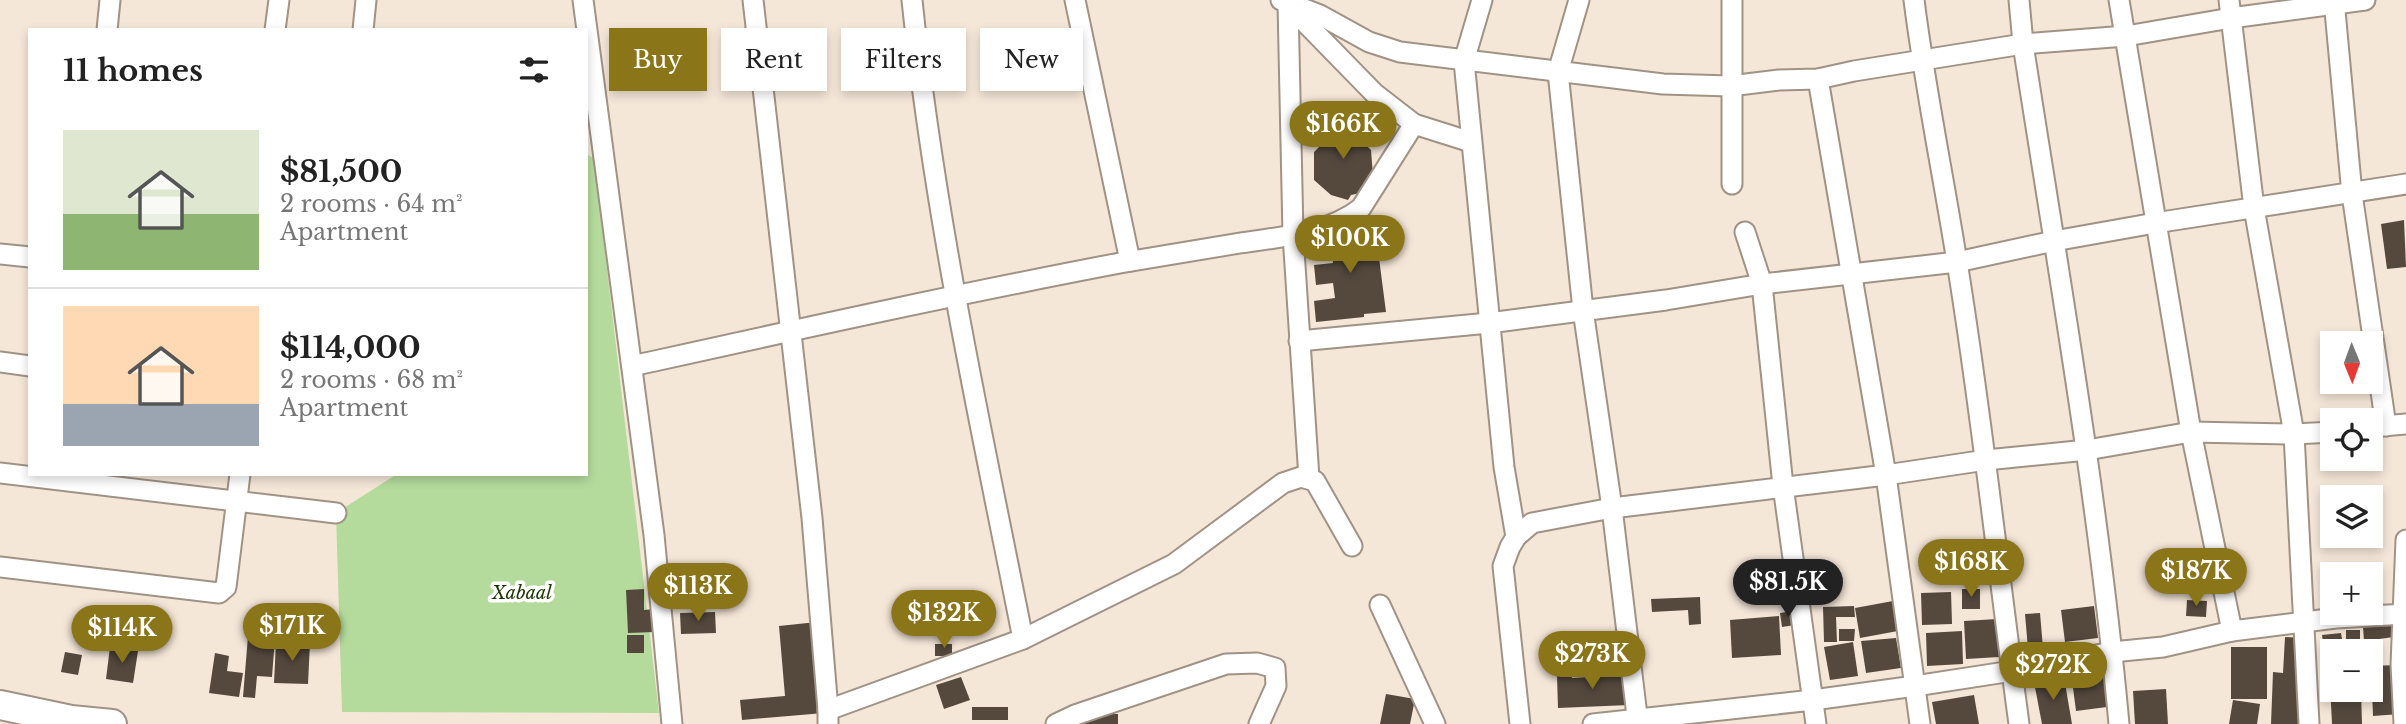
<!DOCTYPE html>
<html lang="en">
<head>
<meta charset="utf-8">
<style>
  body { margin:0; font-family:"Libre Baskerville",serif; background:#f2f2f2; color:#222; height:100vh; display:flex; flex-direction:column; font-size:26px; white-space:nowrap }
  * { box-sizing:border-box; margin:0 }
  p { font-size:23px; color:#767676 }
  .icon { flex:none; width:38px; height:38px; fill:none; stroke:currentColor; stroke-width:2; stroke-linecap:round; stroke-linejoin:round }
  .map { position:relative; flex:1; overflow:hidden }
  .panel { position:absolute; left:28px; top:28px; width:560px; height:448px; display:flex; flex-direction:column; background:#fff; border-radius:0px; box-shadow:0 4px 10px #0003 }
  .panel>* { flex:none }
  .banner { position:absolute; left:609px; top:28px; width:665px; height:63px; display:flex; gap:14px }
  .needle { width:46px; rotate:179deg }
  .controls { position:absolute; left:2320px; top:331px; display:grid; gap:14px }
  .controls a { display:grid; place-items:center; width:63px; height:63px; border-radius:0px; background:#fff; box-shadow:0 4px 10px #0003; font-size:35px }
  .price { position:absolute; translate:-50% -60px; padding:0 16px; border-radius:24px; background:#8b7519; color:#fff; font-size:23px; line-height:46px; filter:drop-shadow(0 2px 4px #0008) }
  .price::after { content:''; position:absolute; left:50%; top:42px; width:21px; height:16px; margin-left:-10px; background:inherit; clip-path:polygon(0 0,100% 0,50% 100%) }
  .price.active { background:#222; color:#fff }
  ul { padding:0; list-style:none }
  li { display:flex; align-items:center; gap:21px; height:175px; padding:0 35px }
  li+li { border-top:2px solid #e0e0e0 }
  li span { display:grid; place-items:center; flex:none; width:196px; height:140px; border-radius:0px; color:#555 }
  li>.icon { margin-inline-start:auto }
  span .icon { width:84px; height:84px; fill:#fffc; stroke-width:1 }
  li b { font-size:30px }
  h2 { display:flex; justify-content:space-between; align-items:center; height:84px; padding:0 35px; font-size:30px }
  .chip { padding:0 24px; border-radius:0px; background:#fff; box-shadow:0 4px 10px #0003; font-size:24px; line-height:63px }
  .chip.active { background:#8b7519; color:#fff }
  .map>svg:first-child { display:block }
</style>
</head>
<body>
<div class="map">
<svg width="2406" height="724" viewBox="0 0 2406 724">
  <rect width="100%" height="100%" fill="#f5e7d8"/>
  <path fill="#b4db9c" d="M586 154 594 158 659 713 342 712 336 513 397 474H586Z"/>
  <g fill="#55493e">
    <path d="M1327 120H1354V134L1371 150 1373 176 1360 193 1351 195 1348 200 1331 195 1314 180V152L1327 139Z"/>
    <path d="M2404 220 2406 267 2387 269 2381 224Z"/>
    <path d="M1375 227 1386 312 1364 314V317L1316 322 1314 301 1335 298 1333 283 1316 285 1314 265 1333 263 1332 253 1316 255 1313 234Z"/>
    <path d="M644 589V610L654 609 655 632 628 633 626 590Z"/>
    <rect x="1962" y="589" width="18" height="20"/>
    <path d="M1951 592 1952 624 1922 625 1921 593Z"/>
    <path d="M1700 597 1701 624 1689 625 1688 610 1652 612 1651 599Z"/>
    <path d="M2187 600 2207 601 2206 617 2186 616Z"/>
    <path d="M1893 601 1898 631 1860 638 1855 608Z"/>
    <path d="M1854 606 1855 617H1836L1837 642H1824L1823 607Z"/>
    <path d="M2094 606 2098 638 2065 642 2061 610Z"/>
    <path d="M1793 611 1795 625 1782 627 1780 613Z"/>
    <path d="M715 612 716 633 681 634 680 613Z"/>
    <path d="M2040 613 2043 648 2028 649 2025 614Z"/>
    <path d="M1779 616 1781 655 1732 658 1730 620Z"/>
    <path d="M1997 619 1999 657 1966 659 1964 621Z"/>
    <path d="M817 622 824 713 742 720 740 700 785 696 779 626Z"/>
    <path d="M2392 624 2394 637 2364 641 2363 627Z"/>
    <path d="M1839 629H1855L1854 641H1839Z"/>
    <rect x="2346" y="630" width="14" height="21"/>
    <path d="M1962 631 1963 664 1927 666 1926 633Z"/>
    <path d="M2341 633 2344 651H2333V657L2325 658 2322 635Z"/>
    <rect x="627" y="635" width="17" height="18"/>
    <path d="M248 636 275 638 272 677 257 676 255 698 243 697Z"/>
    <path d="M1615 636H1624V662H1614Z"/>
    <path d="M1612 637 1614 667 1574 669 1573 643H1587L1588 656 1596 655 1595 638Z"/>
    <path d="M2285 637 2305 638 2301 724H2271L2273 672 2283 673Z"/>
    <path d="M1896 638 1901 668 1866 673 1861 641Z"/>
    <path d="M276 642 310 643 308 684 274 683Z"/>
    <path d="M1853 642 1858 676 1830 680 1824 647Z"/>
    <rect x="935" y="644" width="17" height="12"/>
    <path d="M110 647 138 651 133 683 106 679Z"/>
    <rect x="2231" y="647" width="36" height="52"/>
    <path d="M65 652 82 655 78 675 61 672Z"/>
    <path d="M215 653 229 656 227 671 243 673 239 697 209 693Z"/>
    <path d="M2397 665 2400 714 2373 716 2371 666Z"/>
    <path d="M2103 668 2107 707 2076 711 2071 672Z"/>
    <path d="M1572 675V678L1627 675 1629 705 1558 708 1557 676Z"/>
    <path d="M961 677 970 700 944 709 936 685Z"/>
    <path d="M2064 677 2072 724H2042L2034 682Z"/>
    <path d="M2330 684H2333V690H2361L2362 724H2332Z"/>
    <path d="M2166 689 2168 724H2135L2133 691Z"/>
    <path d="M1386 694 1415 699 1410 724H1380Z"/>
    <path d="M1974 695 1979 724H1936L1932 702Z"/>
    <path d="M2233 700 2260 704 2257 724H2229Z"/>
    <rect x="972" y="707" width="36" height="13"/>
    <path d="M1085 713 1118 714V724H1085Z"/>
  </g>
  <g fill="none" stroke-linecap="round" stroke-linejoin="round">
    <g stroke="#a09285" stroke-width="23">
      <g id="street">
        <path d="M583 0 654 535 672 724"/>
        <path d="M753 0 812 518 828 710"/>
        <path d="M912 0C934 215 981 427 1023 639"/>
        <path d="M1075 0 1130 261"/>
        <path d="M1281 0 1320 15 1369 42 1400 52 1663 84 1730 86 1779 80 1818 79 1854 71 2023 44 2126 36 2231 18 2365 0"/>
        <path d="M1482 0 1464 61 1504 467 1516 537"/>
        <path d="M1579 0 1558 72 1583 310 1612 508 1638 724"/>
        <path d="M1732 0V184"/>
        <path d="M1914 0C1925 88 1943 174 1957 262 1982 415 1998 570 2019 724"/>
        <path d="M2019 0 2023 44C2058 270 2098 496 2119 724"/>
        <path d="M2119 0 2191 432 2232 631"/>
        <path d="M2229 0 2254 208 2294 434 2309 724"/>
        <path d="M2334 0 2352 194 2386 426"/>
        <path d="M1288 4 1293 235 1309 478"/>
        <path d="M1291 8 1374 93 1414 124 1471 142"/>
        <path d="M107 30 110 0"/>
        <path d="M275 30 279 0"/>
        <path d="M363 30 366 0"/>
        <path d="M1818 79 1886 475 1920 724"/>
        <path d="M1745 232 1762 284 1783 486 1816 724"/>
        <path d="M0 254 30 257"/>
        <path d="M1299 341 1489 323 1666 300 1762 284 1957 262 2054 241 2155 223 2406 184"/>
        <path d="M0 362 30 366"/>
        <path d="M632 366C795 330 957 294 1120 263 1160 256 1200 250 1240 243 1280 237 1328 234 1361 208L1414 124"/>
        <path d="M2371 427 2406 424"/>
        <path d="M0 473 336 513"/>
        <path d="M0 567 219 593 226 587 240 474"/>
        <path d="M1380 605 1435 724"/>
        <path d="M828 724V710L1023 639 1174 564 1283 483 1301 477 1315 481 1352 546"/>
        <path d="M1056 724 1075 715 1226 664 1257 663 1275 668 1276 686 1259 724"/>
        <path d="M1520 724 1503 566 1510 547 1516 537 1532 523 1612 508 1886 475 1986 460 2087 450 2191 432 2294 434 2333 432"/>
        <path d="M1593 724 1813 700 1915 686 2012 671 2112 652 2163 647 2232 631 2336 618 2406 614"/>
        <path d="M2404 724 2401 665 2406 540"/>
      </g>
    </g>
    <g stroke="#a09285" stroke-width="32">
      <path id="secondary" d="M0 705 71 720 112 724"/>
    </g>
    <use href="#street" stroke="#fff" stroke-width="19"/>
    <use href="#secondary" stroke="#fff" stroke-width="28"/>
  </g>
  <g text-anchor="middle" stroke-width="7" stroke-linejoin="round" paint-order="stroke">
    <g font-size="18" font-style="italic" fill="#193500" stroke="#fff">
      <text x="522" y="599">Xabaal</text>
    </g>
  </g>
</svg>
<div class="controls">
<a><svg class="needle" viewBox="-14 -14 28 28"><path d="M0-13l5 13h-10z" fill="#e53935"/><path d="M0 13l5-13h-10z" fill="#767676"/></svg></a>
<a><svg class="icon" aria-label="locate" viewBox="0 0 24 24"><circle cx="12" cy="12" r="6"/><path d="M12 2v4M12 18v4M2 12h4M18 12h4"/></svg></a>
<a><svg class="icon" aria-label="layers" viewBox="0 0 24 24"><path d="M12 4l9 5-9 5-9-5zM3 14l9 5 9-5"/></svg></a>
<a>+</a>
<a>−</a>
</div>
<b class="price" style="left:1343px;top:161px">$166K</b>
<b class="price" style="left:1350px;top:275px">$100K</b>
<b class="price" style="left:1971px;top:599px">$168K</b>
<b class="price" style="left:2196px;top:608px">$187K</b>
<b class="price active" style="left:1788px;top:619px">$81.5K</b>
<b class="price" style="left:698px;top:623px">$113K</b>
<b class="price" style="left:944px;top:650px">$132K</b>
<b class="price" style="left:292px;top:663px">$171K</b>
<b class="price" style="left:122px;top:665px">$114K</b>
<b class="price" style="left:1592px;top:691px">$273K</b>
<b class="price" style="left:2053px;top:702px">$272K</b>
<div class="banner">
<a class="chip active">Buy</a>
<a class="chip">Rent</a>
<a class="chip">Filters</a>
<a class="chip">New</a>
</div>
<section class="panel">
<h2>11 homes<svg class="icon" aria-label="filters" viewBox="0 0 24 24"><path d="M4 7h16M4 17h16"/><circle cx="9" cy="7" r="2"/><circle cx="15" cy="17" r="2"/></svg></h2>
<ul>
<li><span style="background:linear-gradient(#dfe7d0 60%,#8fb573 0)"><svg class="icon" aria-label="home" viewBox="0 0 24 24"><path d="M3 11l9-7 9 7M6 9v11h12V9"/></svg></span><div><b>$81,500</b><p>2 rooms · 64 m²</p><p>Apartment</p></div></li>
<li><span style="background:linear-gradient(#ffd9b3 70%,#9aa5b1 0)"><svg class="icon" aria-label="home" viewBox="0 0 24 24"><path d="M3 11l9-7 9 7M6 9v11h12V9"/></svg></span><div><b>$114,000</b><p>2 rooms · 68 m²</p><p>Apartment</p></div></li>
</ul>
</section>
</div>
</body>
</html>
